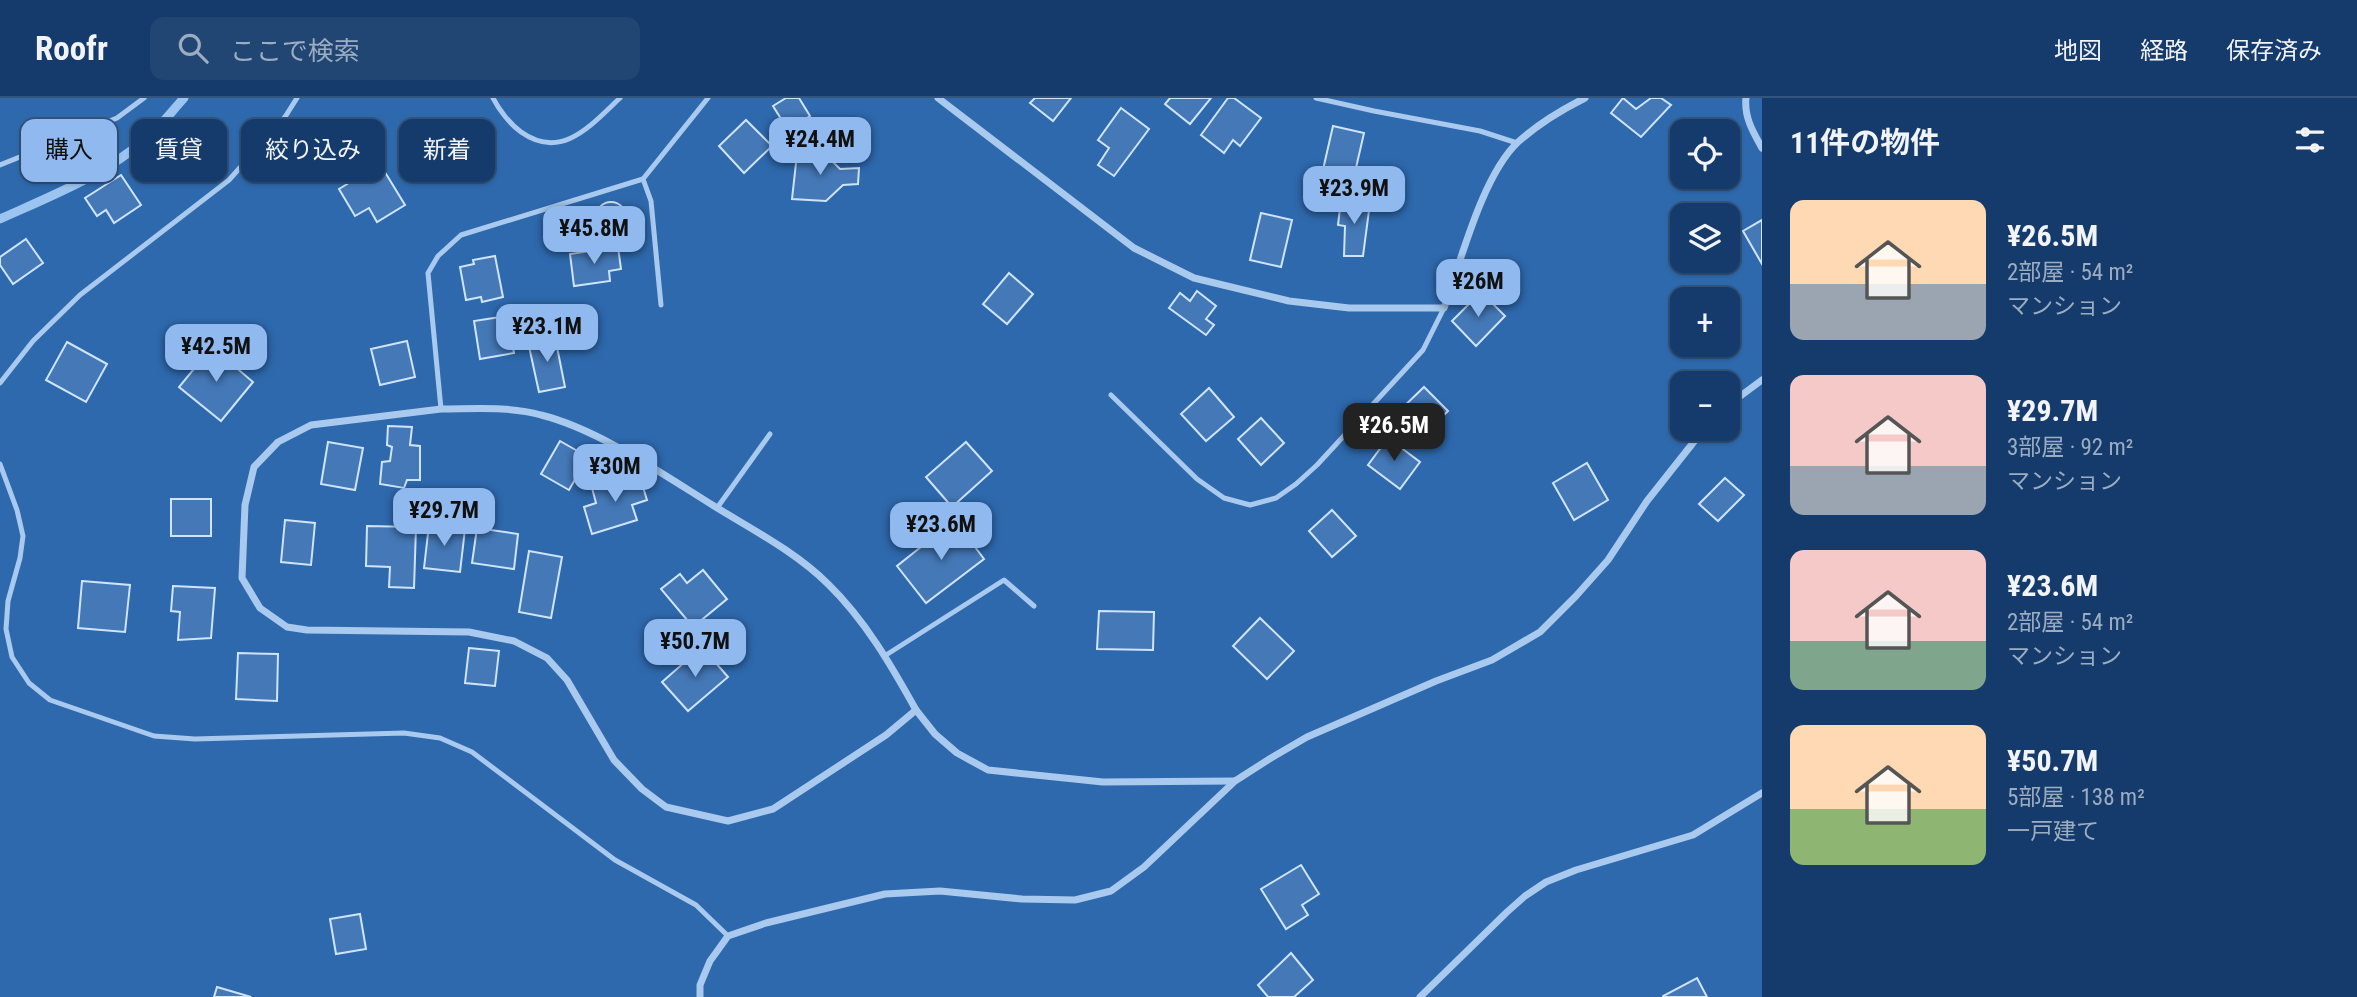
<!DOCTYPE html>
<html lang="ja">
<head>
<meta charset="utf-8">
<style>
  body { margin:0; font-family:"Roboto Condensed","Noto Sans JP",sans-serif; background:#214673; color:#f1f3f6; height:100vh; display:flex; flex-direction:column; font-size:26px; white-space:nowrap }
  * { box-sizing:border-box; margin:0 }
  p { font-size:23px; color:#9dadc1 }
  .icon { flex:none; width:38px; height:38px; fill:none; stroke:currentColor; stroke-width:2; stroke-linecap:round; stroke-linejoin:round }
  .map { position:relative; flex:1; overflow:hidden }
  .details { display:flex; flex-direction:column; background:#143b6b; width:595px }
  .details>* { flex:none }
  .hud { position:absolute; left:21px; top:21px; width:665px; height:63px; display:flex; gap:14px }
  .controls { position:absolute; left:1670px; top:21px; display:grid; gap:14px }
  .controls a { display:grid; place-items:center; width:70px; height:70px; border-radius:14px; background:#143b6b; box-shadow:0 2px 5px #0004,0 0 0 2px #33557e; font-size:35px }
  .price { position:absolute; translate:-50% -60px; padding:0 16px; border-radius:14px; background:#90b9f0; color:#111; font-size:23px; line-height:46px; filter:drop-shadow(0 2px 4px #0008) }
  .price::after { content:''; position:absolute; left:50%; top:42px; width:21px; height:16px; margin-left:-10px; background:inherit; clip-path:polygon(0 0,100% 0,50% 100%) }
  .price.selected { background:#222; color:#fff }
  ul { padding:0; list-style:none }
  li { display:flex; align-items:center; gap:21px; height:175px; padding:0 28px }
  li span { display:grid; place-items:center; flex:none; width:196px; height:140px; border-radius:14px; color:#555 }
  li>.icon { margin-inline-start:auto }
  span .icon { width:84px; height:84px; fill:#fffc; stroke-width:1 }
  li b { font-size:30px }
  h2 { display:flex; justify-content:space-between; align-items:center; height:84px; padding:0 28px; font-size:30px }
  .tag { padding:0 24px; border-radius:14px; background:#143b6b; box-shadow:0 2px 5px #0004,0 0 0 2px #33557e; font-size:24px; line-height:63px }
  .tag.selected { background:#90b9f0; color:#111 }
  header { display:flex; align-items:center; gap:42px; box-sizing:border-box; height:98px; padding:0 35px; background:#143b6b; border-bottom:2px solid #33557e }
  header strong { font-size:33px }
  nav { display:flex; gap:38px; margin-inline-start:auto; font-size:24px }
  .search { width:490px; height:63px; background:#214673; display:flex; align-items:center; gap:18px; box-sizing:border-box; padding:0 24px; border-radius:14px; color:#9dadc1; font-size:26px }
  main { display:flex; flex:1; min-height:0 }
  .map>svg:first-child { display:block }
</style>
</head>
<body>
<header>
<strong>Roofr</strong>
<div class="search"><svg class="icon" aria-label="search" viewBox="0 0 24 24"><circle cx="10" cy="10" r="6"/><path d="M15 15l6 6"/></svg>ここで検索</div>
<nav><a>地図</a><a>経路</a><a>保存済み</a></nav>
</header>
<main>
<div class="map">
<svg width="1762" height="899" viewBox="0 0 1762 899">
  <rect width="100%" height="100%" fill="#1b4f8f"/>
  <path fill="#2e69ad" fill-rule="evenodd" d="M0 0H1762V899H0ZM1682 33H1727V79H1682ZM1682 117H1727V163H1682ZM1682 201H1727V247H1682ZM1682 285H1727V331H1682Z"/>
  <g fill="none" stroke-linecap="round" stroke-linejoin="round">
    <path stroke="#9cc4f0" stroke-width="9" d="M0 121C51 98 105 77 147 40 161 28 172 13 184 0"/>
  </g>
  <g fill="#4478b7" stroke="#cfe3fa" stroke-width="2">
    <path d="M786 0H799L810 18 788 32 773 8Z"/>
    <path d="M1035 0H1071L1053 23 1030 5Z"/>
    <path d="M1170 0H1211L1190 26 1165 6Z"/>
    <path d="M1228 0H1234L1261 20 1240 48 1233 42 1224 55 1201 37Z"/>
    <path d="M1623 0 1636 11 1651 0H1661L1671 7 1641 39 1611 15Z"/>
    <path d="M1121 10 1149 31 1114 78 1098 67 1109 50 1098 42Z"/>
    <path d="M746 22 772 48 744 75 719 48Z"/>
    <path d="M1333 28 1364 35 1353 83 1322 76Z"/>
    <path d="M821 52 840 71 859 70 858 86 843 87 826 103 792 101 797 56Z"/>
    <path d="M380 66 405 107 377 124 369 110 355 118 339 91Z"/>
    <path d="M121 77 141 107 114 125 106 112 97 118 85 100Z"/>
    <path d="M1341 102 1370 105 1363 158H1344L1345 128 1338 127Z"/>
    <circle cx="611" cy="119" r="15"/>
    <path d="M1261 115 1292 122 1281 169 1250 162Z"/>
    <path d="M586 116 590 142 566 146 562 120Z"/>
    <path d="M1762 122V166L1743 133Z"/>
    <path d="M26 141 43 165 13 186 0 167V159Z"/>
    <path d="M618 149 621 171 609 173 610 183 574 188 570 156Z"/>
    <path d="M495 158 503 199 482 204 481 199 466 202 460 169 474 166 473 162Z"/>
    <path d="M1009 175 1033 196 1007 226 983 206Z"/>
    <path d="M1197 193 1216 208 1206 221 1214 227 1206 237 1169 210 1180 195 1190 203Z"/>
    <path d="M1481 194 1505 218 1476 248 1452 223Z"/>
    <path d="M507 218 514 255 480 261 474 223Z"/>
    <path d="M555 239 565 289 539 294 528 244Z"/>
    <path d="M407 243 415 279 380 287 371 251Z"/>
    <path d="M67 244 107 266 86 304 46 282Z"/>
    <path d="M212 249 253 284 221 323 179 289Z"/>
    <path d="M1424 289 1448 313 1419 342 1394 318Z"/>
    <path d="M1209 290 1234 319 1206 343 1181 316Z"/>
    <path d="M1261 320 1284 345 1261 367 1238 341Z"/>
    <path d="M388 328 412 329 410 347 420 348V382H407L404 390 380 386 382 364 390 363 392 349 387 347Z"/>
    <path d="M1388 340 1420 364 1400 391 1368 367Z"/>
    <path d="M560 343 588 359 569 392 541 376Z"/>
    <path d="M328 344 363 350 355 392 321 386Z"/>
    <path d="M966 344 992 373 952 409 926 379Z"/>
    <path d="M1587 365 1608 402 1574 422 1553 385Z"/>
    <path d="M639 376 647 402 632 407 637 422 592 436 584 409 596 405 592 390Z"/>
    <path d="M1725 380 1744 397 1718 423 1699 406Z"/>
    <rect x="171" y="401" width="40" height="37"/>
    <path d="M1332 412 1356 438 1332 459 1309 433Z"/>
    <path d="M285 422 315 425 311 467 281 464Z"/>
    <path d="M955 422 984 461 926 505 897 468Z"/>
    <path d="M429 427 465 431 460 474 424 470Z"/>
    <path d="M367 428 416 429 414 490 389 489 390 469 366 468Z"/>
    <path d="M477 430 518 436 514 471 472 465Z"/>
    <path d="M529 453 562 459 551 520 519 514Z"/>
    <path d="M703 472 727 501 693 529 661 491 680 476 687 485Z"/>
    <path d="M82 483 130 487 125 534 78 530Z"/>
    <path d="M173 488 215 490 211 540 178 542 180 514 171 513Z"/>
    <path d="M1099 513 1154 514 1153 552 1097 551Z"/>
    <path d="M1260 520 1294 553 1267 581 1233 548Z"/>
    <path d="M702 549 728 579 688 613 662 584Z"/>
    <path d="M469 550 499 553 495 588 465 585Z"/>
    <path d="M238 555 278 556 277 603 236 601Z"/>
    <path d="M1301 767 1319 796 1302 807 1308 817 1286 831 1261 791Z"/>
    <path d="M360 816 366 851 336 856 330 821Z"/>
    <path d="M1291 855 1313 882 1294 899H1268L1258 887Z"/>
    <path d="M1697 880 1707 899H1663V898Z"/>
    <path d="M217 889 251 899H214Z"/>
  </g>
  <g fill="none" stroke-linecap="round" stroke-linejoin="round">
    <g stroke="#a9c9ee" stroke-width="5">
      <path d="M493 0C499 12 510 26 521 34 562 63 591 27 620 0"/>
      <path d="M1316 0 1374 13 1480 33 1517 45"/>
      <path d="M0 67 117 20 144 0"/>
      <path d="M643 81 708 0"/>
      <path d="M0 285 33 243 80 197 229 82 285 19 297 0"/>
      <path d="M1111 297 1197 381 1224 400 1250 407 1276 400 1296 386 1317 367 1423 252 1444 210"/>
      <path d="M441 311 428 175 438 158 461 137 643 81 651 103 661 207"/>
      <path d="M0 366 17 412 23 438 20 460 8 503 6 531 12 559 29 585 50 602 154 638 195 641 404 635 440 640 472 654 615 762 696 807 728 838"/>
      <path d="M717 410 770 336"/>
      <path d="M886 557 1004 482 1034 508"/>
    </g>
    <g stroke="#a9c9ee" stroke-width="7">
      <path d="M938 0 1134 150 1194 180 1289 203 1349 210H1444C1461 163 1482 78 1518 44 1538 26 1561 12 1585 0"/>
      <path d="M1746 0C1744 19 1753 34 1762 50"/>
      <path d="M1727 308 1762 282"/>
      <path d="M441 311C474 311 509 308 541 317 598 331 664 377 714 408 753 432 796 454 828 486 865 522 891 567 916 612L886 637 773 711 728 723 666 709 642 691 614 662 567 582 547 560 514 543 469 534 307 532 287 529 260 510 242 480 245 407 254 369 278 344 311 327Z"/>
      <path d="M916 612 935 636 957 655 988 672 1103 684 1234 683"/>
      <path d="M700 899V887L710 863 728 838 766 825 885 796 940 793 1022 801 1075 802 1111 793 1144 769 1235 683 1271 660 1307 639 1436 583 1492 562 1540 534 1576 498 1608 462 1647 403 1704 331"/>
      <path d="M1420 899 1507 814 1525 798 1546 784 1576 772 1693 737 1762 695"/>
    </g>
  </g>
</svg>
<div class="controls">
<a><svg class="icon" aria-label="locate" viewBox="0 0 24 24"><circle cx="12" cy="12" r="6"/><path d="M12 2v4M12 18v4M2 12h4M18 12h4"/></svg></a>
<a><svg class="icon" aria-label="layers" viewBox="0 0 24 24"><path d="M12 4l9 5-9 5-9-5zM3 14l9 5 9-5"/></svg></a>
<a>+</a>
<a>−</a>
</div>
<b class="price" style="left:820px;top:79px">¥24.4M</b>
<b class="price" style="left:1354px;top:128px">¥23.9M</b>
<b class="price" style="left:594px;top:168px">¥45.8M</b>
<b class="price" style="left:1478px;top:221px">¥26M</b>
<b class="price" style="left:547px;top:266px">¥23.1M</b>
<b class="price" style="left:216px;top:286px">¥42.5M</b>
<b class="price selected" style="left:1394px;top:365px">¥26.5M</b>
<b class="price" style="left:615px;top:406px">¥30M</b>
<b class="price" style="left:444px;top:450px">¥29.7M</b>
<b class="price" style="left:941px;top:464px">¥23.6M</b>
<b class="price" style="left:695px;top:581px">¥50.7M</b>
<div class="hud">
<a class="tag selected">購入</a>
<a class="tag">賃貸</a>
<a class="tag">絞り込み</a>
<a class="tag">新着</a>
</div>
</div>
<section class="details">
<h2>11件の物件<svg class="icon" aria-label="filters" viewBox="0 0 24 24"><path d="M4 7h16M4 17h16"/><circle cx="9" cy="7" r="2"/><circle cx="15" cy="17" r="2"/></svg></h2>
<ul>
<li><span style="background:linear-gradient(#ffd9b3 60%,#9aa5b1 0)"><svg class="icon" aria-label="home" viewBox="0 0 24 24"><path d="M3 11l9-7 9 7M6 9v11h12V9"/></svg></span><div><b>¥26.5M</b><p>2部屋 · 54 m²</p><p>マンション</p></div></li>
<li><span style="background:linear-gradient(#f6c9c9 65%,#9aa5b1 0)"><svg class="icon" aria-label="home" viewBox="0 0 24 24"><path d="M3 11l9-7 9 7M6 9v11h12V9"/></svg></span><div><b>¥29.7M</b><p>3部屋 · 92 m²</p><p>マンション</p></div></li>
<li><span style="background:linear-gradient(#f6c9c9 65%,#7fa58c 0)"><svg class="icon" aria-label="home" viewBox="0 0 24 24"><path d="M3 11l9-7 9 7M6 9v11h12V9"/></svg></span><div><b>¥23.6M</b><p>2部屋 · 54 m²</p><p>マンション</p></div></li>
<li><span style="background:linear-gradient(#ffd9b3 60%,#8fb573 0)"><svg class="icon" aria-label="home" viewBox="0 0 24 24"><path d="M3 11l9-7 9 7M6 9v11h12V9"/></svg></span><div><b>¥50.7M</b><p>5部屋 · 138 m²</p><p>一戸建て</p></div></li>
</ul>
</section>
</main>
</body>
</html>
